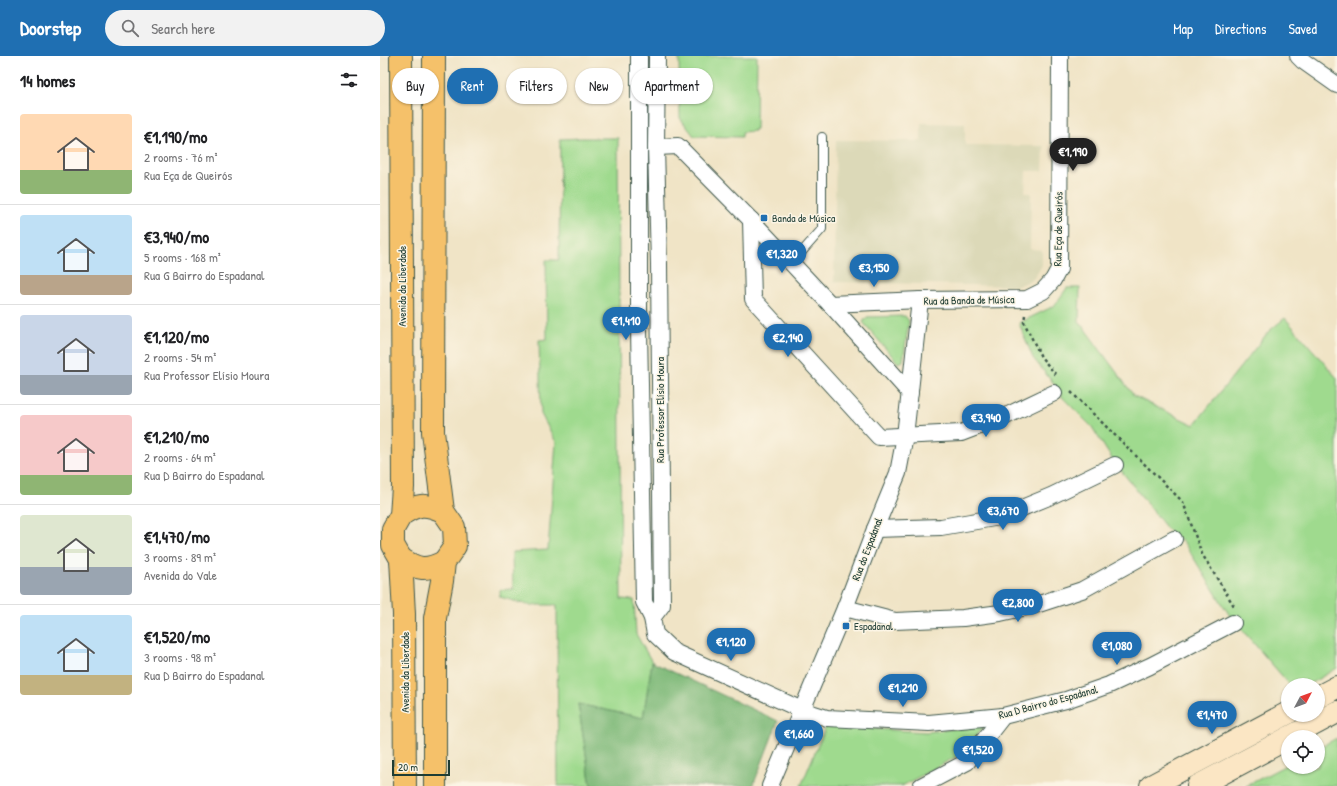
<!DOCTYPE html>
<html lang="en">
<head>
<meta charset="utf-8">
<style>
  body { margin:0; font-family:"Patrick Hand",sans-serif; background:#f2f2f2; color:#202124; height:100vh; display:flex; flex-direction:column; font-size:15px; white-space:nowrap }
  * { box-sizing:border-box; margin:0 }
  p { font-size:13px; color:#757577 }
  .icon { flex:none; width:22px; height:22px; fill:none; stroke:currentColor; stroke-width:2; stroke-linecap:round; stroke-linejoin:round }
  .map { position:relative; flex:1; overflow:hidden }
  .panel { display:flex; flex-direction:column; background:#fff; width:380px }
  .panel>* { flex:none }
  .banner { position:absolute; left:12px; top:12px; width:380px; height:36px; display:flex; gap:8px }
  .needle { width:26px; rotate:49deg }
  .buttons { position:absolute; left:901px; top:622px; display:grid; gap:8px }
  .buttons a { display:grid; place-items:center; width:44px; height:44px; border-radius:50%; background:#fff; box-shadow:0 1px 3px #0004; font-size:20px }
  .scale { position:absolute; left:12px; bottom:10px; width:58px; box-sizing:border-box; padding-left:4px; border:2px solid #1f3d34; border-top:0; font-size:11px; line-height:14px; white-space:nowrap; color:#1f3d34; -webkit-text-stroke:3px #fcf5e5; paint-order:stroke }
  .price { position:absolute; translate:-50% -34px; padding:0 9px; border-radius:14px; background:#1f6fb2; color:#fff; font-size:13px; line-height:26px; filter:drop-shadow(0 1px 2px #0008) }
  .price::after { content:''; position:absolute; left:50%; top:24px; width:12px; height:9px; margin-left:-6px; background:inherit; clip-path:polygon(0 0,100% 0,50% 100%) }
  .price.current { background:#222; color:#fff }
  ul { padding:0; list-style:none }
  li { display:flex; align-items:center; gap:12px; height:100px; padding:0 20px }
  li+li { border-top:1px solid #e0e0e0 }
  li span { display:grid; place-items:center; flex:none; width:112px; height:80px; border-radius:4px; color:#555 }
  li>.icon { margin-inline-start:auto }
  span .icon { width:48px; height:48px; fill:#fffc; stroke-width:1 }
  li b { font-size:17px }
  h2 { display:flex; justify-content:space-between; align-items:center; height:48px; padding:0 20px; font-size:17px }
  .chip { padding:0 14px; border-radius:18px; background:#fff; box-shadow:0 1px 3px #0004; font-size:14px; line-height:36px }
  .chip.current { background:#1f6fb2; color:#fff }
  header { display:flex; align-items:center; gap:24px; box-sizing:border-box; height:56px; padding:0 20px; background:#1f6fb2; color:#fff }
  header strong { font-size:19px }
  nav { display:flex; gap:22px; margin-inline-start:auto; font-size:14px }
  .search { width:280px; height:36px; background:#f2f2f2; display:flex; align-items:center; gap:10px; box-sizing:border-box; padding:0 14px; border-radius:22px; color:#757577; font-size:15px }
  main { display:flex; flex:1; min-height:0 }
  .map>svg:first-child { display:block }
</style>
</head>
<body>
<header>
<strong>Doorstep</strong>
<div class="search"><svg class="icon" aria-label="search" viewBox="0 0 24 24"><circle cx="10" cy="10" r="6"/><path d="M15 15l6 6"/></svg>Search here</div>
<nav><a>Map</a><a>Directions</a><a>Saved</a></nav>
</header>
<main>
<section class="panel">
<h2>14 homes<svg class="icon" aria-label="filters" viewBox="0 0 24 24"><path d="M4 7h16M4 17h16"/><circle cx="9" cy="7" r="2"/><circle cx="15" cy="17" r="2"/></svg></h2>
<ul>
<li><span style="background:linear-gradient(#ffd9b3 70%,#8fb573 0)"><svg class="icon" aria-label="home" viewBox="0 0 24 24"><path d="M3 11l9-7 9 7M6 9v11h12V9"/></svg></span><div><b>€1,190/mo</b><p>2 rooms · 76 m²</p><p>Rua Eça de Queirós</p></div></li>
<li><span style="background:linear-gradient(#bfe0f5 75%,#b9a48a 0)"><svg class="icon" aria-label="home" viewBox="0 0 24 24"><path d="M3 11l9-7 9 7M6 9v11h12V9"/></svg></span><div><b>€3,940/mo</b><p>5 rooms · 168 m²</p><p>Rua G Bairro do Espadanal</p></div></li>
<li><span style="background:linear-gradient(#c9d6e8 75%,#9aa5b1 0)"><svg class="icon" aria-label="home" viewBox="0 0 24 24"><path d="M3 11l9-7 9 7M6 9v11h12V9"/></svg></span><div><b>€1,120/mo</b><p>2 rooms · 54 m²</p><p>Rua Professor Elísio Moura</p></div></li>
<li><span style="background:linear-gradient(#f6c9c9 75%,#8fb573 0)"><svg class="icon" aria-label="home" viewBox="0 0 24 24"><path d="M3 11l9-7 9 7M6 9v11h12V9"/></svg></span><div><b>€1,210/mo</b><p>2 rooms · 64 m²</p><p>Rua D Bairro do Espadanal</p></div></li>
<li><span style="background:linear-gradient(#dfe7d0 65%,#9aa5b1 0)"><svg class="icon" aria-label="home" viewBox="0 0 24 24"><path d="M3 11l9-7 9 7M6 9v11h12V9"/></svg></span><div><b>€1,470/mo</b><p>3 rooms · 89 m²</p><p>Avenida do Vale</p></div></li>
<li><span style="background:linear-gradient(#bfe0f5 75%,#c2b280 0)"><svg class="icon" aria-label="home" viewBox="0 0 24 24"><path d="M3 11l9-7 9 7M6 9v11h12V9"/></svg></span><div><b>€1,520/mo</b><p>3 rooms · 98 m²</p><p>Rua D Bairro do Espadanal</p></div></li>
</ul>
</section>
<div class="map">
<svg width="957" height="730" viewBox="0 0 957 730">
  <rect width="100%" height="100%" fill="#fcf5e5"/>
  <filter id="ink" filterUnits="userSpaceOnUse"><feTurbulence type="fractalNoise" baseFrequency=".025" numOctaves="2"/><feDisplacementMap in="SourceGraphic" scale="8" xChannelSelector="R" yChannelSelector="G"/><feConvolveMatrix kernelMatrix="1 2 1 2 8 2 1 2 1" color-interpolation-filters="sRGB"/></filter>
  <filter id="wash" filterUnits="userSpaceOnUse"><feTurbulence type="fractalNoise" baseFrequency=".012" numOctaves="4" result="noise"/><feDisplacementMap in="SourceGraphic" scale="16" xChannelSelector="R" yChannelSelector="G"/><feGaussianBlur stdDeviation="0.9" result="paint"/><feColorMatrix in="noise" values="0 0 0 0 0 0 0 0 0 0 0 0 0 0 0 0 0 1.4 0 .05"/><feComposite in="paint" operator="in"/></filter>
  <g filter="url(#wash)">
    <rect width="100%" height="100%" fill="#f0e4c6"/>
    <path fill="#dcd9b8" d="M541 67 585 68V89L664 90 663 115H646L645 137H651L650 193 662 194V209L658 216 653 223 645 227 637 230 454 226 456 84 541 85Z"/>
    <g fill="#9fda8e" stroke="#5f8c61">
      <path d="M299 0H377L376 73H374V75L362 76V81L314 80 300 62Z"/>
      <path d="M202 82H238L241 543 254 544 256 578 272 606 263 662 198 648 211 730H178L177 549H148L120 541V534L133 533 132 496 168 494 176 386 161 358 159 284 167 283 166 204H179L180 83Z"/>
      <path d="M687 232H700L699 265 754 340 814 369 889 275 905 262 957 322V612L928 629H910L850 560 803 485 792 479 732 403 712 371 683 342 675 329 653 302 639 267 674 250Z"/>
      <path d="M525 260 529 265 523 305 518 307 483 266 487 261Z"/>
      <path d="M446 670 546 676 604 670 579 699 522 730H421Z"/>
      <path d="M957 682V730H866L908 708V711H938V692Z"/>
    </g>
    <path fill="#7fba79" stroke="#4f7c56" d="M272 606 398 665 373 730H211L198 648 263 662Z"/>
  </g>
  <g filter="url(#ink)">
    <g fill="none" stroke-linecap="round" stroke-linejoin="round">
      <g stroke="#3e564a" stroke-width="10">
        <path id="lane" d="M412 207 442 173V81"/>
      </g>
      <g stroke="#3e564a" stroke-width="18">
        <g id="street">
          <path d="M259 0V274L264 546 272 562 275 578 294 596 422 654 447 662 549 667 623 660 686 644 729 629 770 610 853 567"/>
          <path d="M918 0 923 5 957 29"/>
          <path d="M276 91 298 90 371 164 450 248 530 337"/>
          <path d="M371 164 373 243 499 381 581 377 628 359 674 337"/>
          <path d="M450 248 540 244 647 243 663 235 673 224 679 213 680 0"/>
          <path d="M495 473 561 471 620 461 671 440 735 409"/>
          <path d="M465 552 515 565 583 562 620 557 659 548 702 534 794 483"/>
          <path d="M272 562 282 549 279 208 276 91 277 0"/>
          <path d="M390 730 465 552 495 473 518 417 525 380 540 244"/>
          <path d="M541 730 587 706 623 660"/>
        </g>
      </g>
      <g stroke="#3e564a" stroke-width="24">
        <g id="secondary">
          <path d="M938 641 957 631"/>
          <path d="M910 681 957 656"/>
          <path d="M771 730 908 657"/>
          <path d="M818 730 908 682"/>
        </g>
      </g>
      <g stroke="#3e564a" stroke-width="24">
        <g id="primary">
          <path d="M21 0 23 431 21 459 13 473V489L21 503 24 558 25 730"/>
          <path d="M54 0 53 376 63 455 74 471 75 490 64 506 62 525 55 562V730"/>
          <path d="M21 459C38 448 44 447 63 455"/>
          <path d="M21 503C39 514 45 515 64 506"/>
        </g>
      </g>
      <g stroke="#3e564a" stroke-width="2.5" stroke-dasharray="3 3" stroke-linecap="butt">
        <path d="M645 259 644 266 661 301 677 320"/>
        <path d="M691 336 803 446 822 498 854 550"/>
      </g>
      <use href="#lane" stroke="#fff" stroke-width="8"/>
      <use href="#street" stroke="#fff" stroke-width="16"/>
      <use href="#secondary" stroke="#fbe6c4" stroke-width="22"/>
      <use href="#primary" stroke="#f5c16b" stroke-width="22"/>
    </g>
  </g>
  <g fill="#1f6fb2" stroke="#fcf5e5" stroke-width="1.5">
    <rect x="380" y="158" width="8" height="8" rx="2"/>
    <rect x="462" y="566" width="8" height="8" rx="2"/>
  </g>
  <g text-anchor="middle" stroke-width="3" stroke-linejoin="round" paint-order="stroke">
    <g font-size="11" fill="#1f3d34" stroke="#fcf5e5" text-anchor="start">
      <text x="392" y="166">Banda de Música</text>
      <text x="474" y="574">Espadanal</text>
    </g>
    <g font-size="11" fill="#1f3d34" stroke="#fcf5e5">
      <text transform="translate(678 173) rotate(-89)" y="4">Rua Eça de Queirós</text>
      <text transform="translate(22 230) rotate(-90)" y="4">Avenida da Liberdade</text>
      <text transform="translate(589 244) rotate(-1)" y="4">Rua da Banda de Música</text>
      <text transform="translate(280 354) rotate(-90)" y="4">Rua Professor Elísio Moura</text>
      <text transform="translate(487 493) rotate(-69)" y="4">Rua do Espadanal</text>
      <text transform="translate(25 616) rotate(-90)" y="4">Avenida da Liberdade</text>
      <text transform="translate(668 646) rotate(-15)" y="4">Rua D Bairro do Espadanal</text>
    </g>
  </g>
</svg>
<div class="buttons">
<a><svg class="needle" viewBox="-14 -14 28 28"><path d="M0-13l5 13h-10z" fill="#e53935"/><path d="M0 13l5-13h-10z" fill="#757577"/></svg></a>
<a><svg class="icon" aria-label="locate" viewBox="0 0 24 24"><circle cx="12" cy="12" r="6"/><path d="M12 2v4M12 18v4M2 12h4M18 12h4"/></svg></a>
</div>
<div class="scale">20 m</div>
<b class="price current" style="left:693px;top:116px">€1,190</b>
<b class="price" style="left:402px;top:218px">€1,320</b>
<b class="price" style="left:494px;top:232px">€3,150</b>
<b class="price" style="left:246px;top:285px">€1,410</b>
<b class="price" style="left:408px;top:302px">€2,140</b>
<b class="price" style="left:606px;top:382px">€3,940</b>
<b class="price" style="left:623px;top:475px">€3,670</b>
<b class="price" style="left:638px;top:567px">€2,800</b>
<b class="price" style="left:351px;top:606px">€1,120</b>
<b class="price" style="left:737px;top:610px">€1,080</b>
<b class="price" style="left:523px;top:652px">€1,210</b>
<b class="price" style="left:832px;top:679px">€1,470</b>
<b class="price" style="left:419px;top:698px">€1,660</b>
<b class="price" style="left:598px;top:714px">€1,520</b>
<div class="banner">
<a class="chip">Buy</a>
<a class="chip current">Rent</a>
<a class="chip">Filters</a>
<a class="chip">New</a>
<a class="chip">Apartment</a>
</div>
</div>
</main>
</body>
</html>
